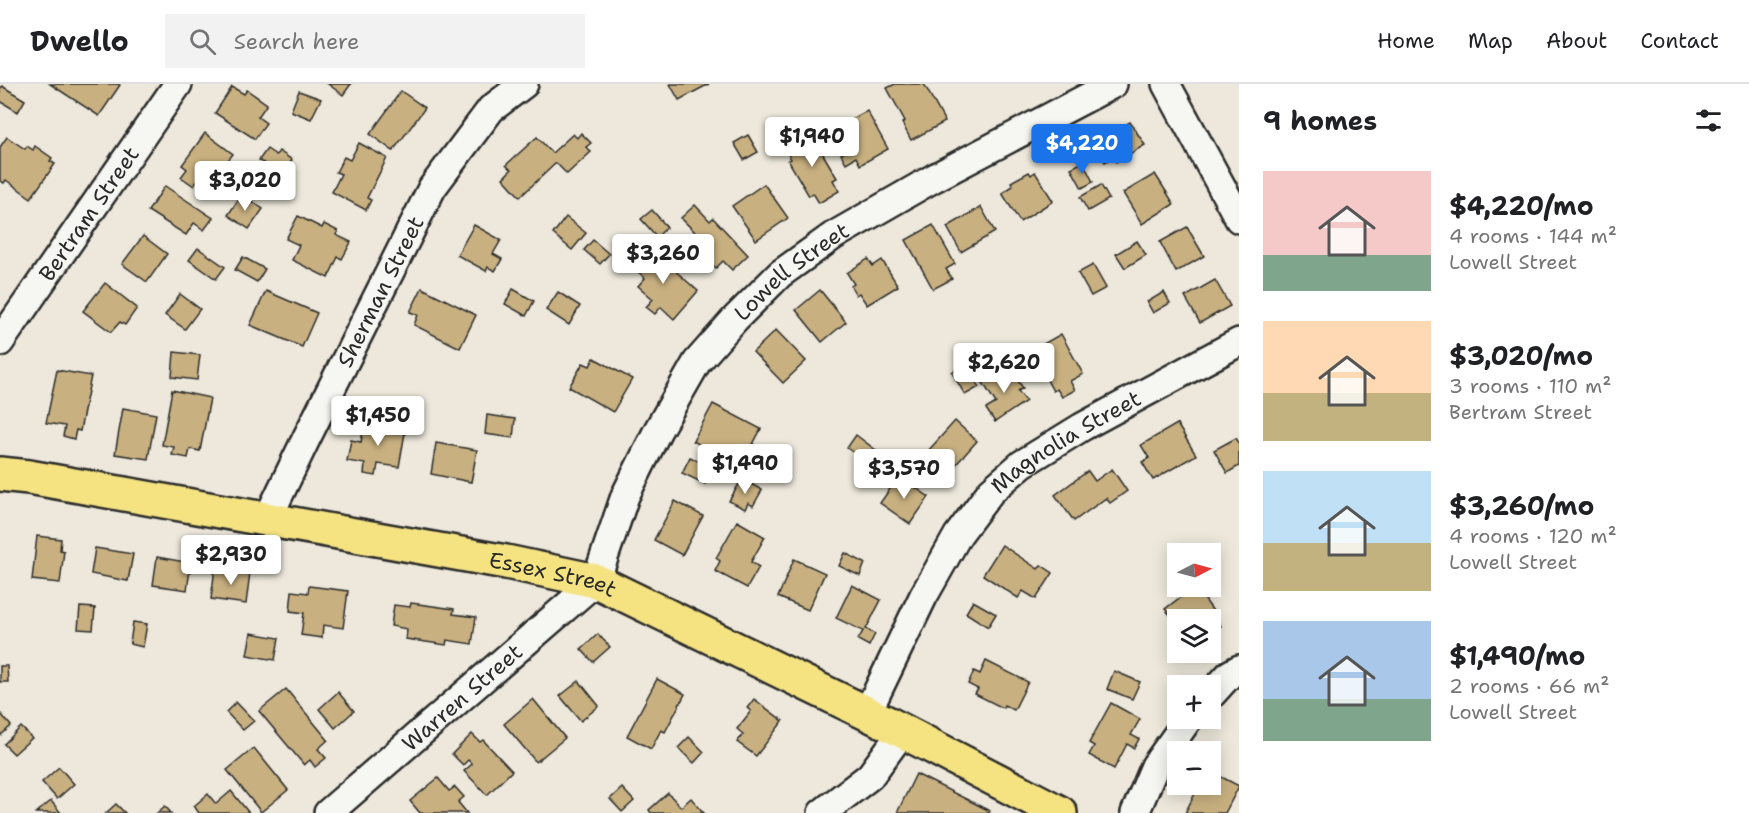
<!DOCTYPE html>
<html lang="en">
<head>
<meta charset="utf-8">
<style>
  body { margin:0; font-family:"Shantell Sans",sans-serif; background:#f2f2f2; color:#202124; height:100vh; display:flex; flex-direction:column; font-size:22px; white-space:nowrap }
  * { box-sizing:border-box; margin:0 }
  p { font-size:20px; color:#757577 }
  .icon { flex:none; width:33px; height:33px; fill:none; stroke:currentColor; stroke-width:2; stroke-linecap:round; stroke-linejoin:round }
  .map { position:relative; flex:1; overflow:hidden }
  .panel { display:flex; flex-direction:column; background:#fff; width:510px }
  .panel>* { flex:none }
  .needle { width:39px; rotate:84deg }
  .fabs { position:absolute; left:1167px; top:459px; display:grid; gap:12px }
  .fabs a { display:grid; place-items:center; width:54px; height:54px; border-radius:0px; background:#fff; box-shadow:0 3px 15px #0003; font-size:30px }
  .price { position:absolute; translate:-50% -51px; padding:0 14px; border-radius:6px; background:#fff; color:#222; font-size:20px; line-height:39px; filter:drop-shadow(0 2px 3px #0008) }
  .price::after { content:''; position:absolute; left:50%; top:36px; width:18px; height:14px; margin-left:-9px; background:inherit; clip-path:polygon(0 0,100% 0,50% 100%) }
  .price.active { background:#1a73e8; color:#fff }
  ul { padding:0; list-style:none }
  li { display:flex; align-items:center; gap:18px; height:150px; padding:0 24px }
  li span { display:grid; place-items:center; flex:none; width:168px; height:120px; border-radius:0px; color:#555 }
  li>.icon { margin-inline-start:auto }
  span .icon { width:72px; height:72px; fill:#fffc; stroke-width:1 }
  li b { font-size:26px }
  h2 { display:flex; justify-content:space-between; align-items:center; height:72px; padding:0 24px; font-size:26px }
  header { display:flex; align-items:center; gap:36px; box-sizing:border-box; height:84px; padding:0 30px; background:#fff; border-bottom:2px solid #e0e0e0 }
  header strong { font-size:28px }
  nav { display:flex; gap:33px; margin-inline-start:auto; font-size:21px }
  .search { width:420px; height:54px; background:#f2f2f2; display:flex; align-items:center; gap:15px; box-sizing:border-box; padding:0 21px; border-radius:0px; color:#757577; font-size:22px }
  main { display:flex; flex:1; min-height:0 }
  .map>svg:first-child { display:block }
</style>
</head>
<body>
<header>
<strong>Dwello</strong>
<div class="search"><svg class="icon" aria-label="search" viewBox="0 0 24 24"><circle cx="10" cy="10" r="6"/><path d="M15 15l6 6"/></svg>Search here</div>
<nav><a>Home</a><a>Map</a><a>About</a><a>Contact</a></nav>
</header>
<main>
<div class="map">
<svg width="1239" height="729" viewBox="0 0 1239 729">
  <rect width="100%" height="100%" fill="#ede8db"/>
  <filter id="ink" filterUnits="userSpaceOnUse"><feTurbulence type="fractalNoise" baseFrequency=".0167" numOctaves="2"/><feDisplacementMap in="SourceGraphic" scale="12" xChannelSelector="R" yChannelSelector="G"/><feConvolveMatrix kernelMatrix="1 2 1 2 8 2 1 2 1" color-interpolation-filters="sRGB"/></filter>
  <g filter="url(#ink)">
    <g fill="#c8b080" stroke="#2b2b2b" stroke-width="1.5">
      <path d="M50 0H118L120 1 99 32Z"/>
      <path d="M328 0H351L343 11Z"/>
      <path d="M670 0H709L679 16Z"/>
      <path d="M895 0H924L945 38 911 56 902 39 905 37 887 4Z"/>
      <path d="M2 2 25 16 18 28 0 17V5Z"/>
      <path d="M232 3 244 10 247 6 267 20 258 33 266 39 255 55 215 29Z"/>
      <path d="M299 7 321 15 311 35 291 27Z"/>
      <path d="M401 7 425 24 393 67 370 50Z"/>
      <path d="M867 27 888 65 860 81 856 73 846 79 841 70 853 63 840 41Z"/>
      <path d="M1130 38 1145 61 1116 78 1113 73 1105 78 1097 65 1106 60 1103 54Z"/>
      <path d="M810 48 837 94 833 96 839 107 819 119 813 109 809 112 788 76 791 75 784 63Z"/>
      <path d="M205 49 233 70 209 102 199 94 194 102 181 93 187 85 182 81Z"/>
      <path d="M581 49 591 59 586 63 591 68 567 90 556 79 520 113 503 94 511 86 506 81 537 53 552 69 573 50 577 54Z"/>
      <path d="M748 51 758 68 744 76 734 59Z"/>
      <path d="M7 53 25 65 27 62 33 66 35 62 52 74 50 77 55 80 31 114 6 96 4 99 0 97V63Z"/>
      <path d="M359 59 387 74 367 114 371 116 366 126 332 108 341 90 336 88 344 73 350 76Z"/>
      <path d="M267 65 276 71 279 67 292 76 281 91 259 76Z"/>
      <path d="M1083 78 1093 98 1082 104 1071 84Z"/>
      <path d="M1029 88 1031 91 1035 88 1053 117 1020 138 1002 109 1013 102 1011 98Z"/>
      <path d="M1155 90 1174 120 1142 140 1123 109Z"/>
      <path d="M764 100 788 134 756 156 732 122Z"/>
      <path d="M1101 101 1109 115 1088 127 1080 113Z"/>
      <path d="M165 102 213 134 204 146 194 139 186 151 148 127Z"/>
      <path d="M242 110 263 125 249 145 228 131Z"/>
      <path d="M695 121 710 137 713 134 748 171 732 186 723 177 716 184 689 157 697 150 681 134Z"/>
      <path d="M981 123 995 148 961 168 947 143Z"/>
      <path d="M652 126 667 143 657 153 641 135Z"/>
      <path d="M298 132 322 144 324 140 338 147 336 151 351 158 342 175 338 173 328 194 292 176 299 161 286 155Z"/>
      <path d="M566 133 586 149 572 166 553 150Z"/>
      <path d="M474 141 501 156 493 170 502 175 495 187 488 183 486 187 457 171Z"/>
      <path d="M933 141 955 180 946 185 952 195 933 205 906 156Z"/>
      <path d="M1187 143 1204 172 1176 188 1160 158Z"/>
      <path d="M143 152 167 170 147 198 122 180Z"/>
      <path d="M593 156 609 170 600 180 584 166Z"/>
      <path d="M1137 157 1146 171 1125 184 1116 170Z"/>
      <path d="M198 164 225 183 216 195 189 176Z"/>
      <path d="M645 165 650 170 653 167 698 207 674 235 661 223 655 230 646 223 653 215 638 202 645 194 636 186 639 183 634 178Z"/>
      <path d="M243 173 265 185 257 198 235 186Z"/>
      <path d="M868 175 873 182 882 176 898 202 867 221 859 209 856 211 851 202 854 200 847 189Z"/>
      <path d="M1093 181 1106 204 1091 212 1078 189Z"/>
      <path d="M1215 196 1230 222 1200 239 1185 213Z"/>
      <path d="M105 199 137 224 125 241 120 238 111 248 83 227Z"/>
      <path d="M422 204 476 231 460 264 414 241 418 231 410 228Z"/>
      <path d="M513 205 534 217 526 232 505 220Z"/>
      <path d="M820 206 846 238 822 258 796 226Z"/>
      <path d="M266 207 317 229 302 263 250 241Z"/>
      <path d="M558 208 580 222 569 241 546 226Z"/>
      <path d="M1164 208 1170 219 1153 229 1147 218Z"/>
      <path d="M180 210 200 225 185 245 165 231Z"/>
      <path d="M776 246 806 277 783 299 753 268Z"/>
      <path d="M1061 250 1083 290 1070 297 1075 306 1062 313 1057 305 1053 307 1031 267Z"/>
      <path d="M174 268 200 271 197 296 172 293Z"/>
      <path d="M594 274 632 295 613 328 569 303 583 279 590 282Z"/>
      <path d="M965 280 979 303 965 311 952 288Z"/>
      <path d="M1006 284 1013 296 1016 294 1023 304 1018 307 1026 317 995 338 986 325 996 319 983 299Z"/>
      <path d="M57 286 91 292 80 347 76 346 74 355 63 352 65 342 46 339Z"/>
      <path d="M172 306 210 314 200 367 190 365 188 374 172 371 174 363 162 361Z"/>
      <path d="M713 320 761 345 741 383 693 357Z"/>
      <path d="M123 324 156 330 148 375 115 370Z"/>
      <path d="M487 331 515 335 513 354 485 350Z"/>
      <path d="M365 336 406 343 399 383 378 380 376 392 364 390 365 380 347 377 351 356 361 358Z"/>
      <path d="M955 337 977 357 952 385 934 369 932 371 928 367Z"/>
      <path d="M1177 340 1196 371 1153 396 1142 378 1149 374 1141 361Z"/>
      <path d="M856 351 877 367 868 379 847 364Z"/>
      <path d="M1236 354 1239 359V382L1227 389 1214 366Z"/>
      <path d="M436 359 477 366 471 398 431 390Z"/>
      <path d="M690 373 713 384 705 400 682 389Z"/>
      <path d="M1112 385 1127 407 1110 419 1106 414 1074 437 1055 411 1088 387 1095 397Z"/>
      <path d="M899 392 929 413 910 440 880 419Z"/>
      <path d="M742 395 762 406 753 422 748 419 745 425 729 417Z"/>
      <path d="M675 417 703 432 682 471 654 456Z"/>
      <path d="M737 437 765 453 751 478 759 483 747 504 715 487 720 477 716 474Z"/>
      <path d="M37 452 61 455 60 466 64 467 60 499 32 496Z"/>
      <path d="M1002 461 1038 485 1041 481 1053 489 1036 515 1023 507 1018 514 983 491Z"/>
      <path d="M95 464 133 470 128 497 91 490Z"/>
      <path d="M845 469 865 479 860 492 839 482Z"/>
      <path d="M157 473 191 479 187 506 153 501Z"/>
      <path d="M794 475 825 489 808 526 778 513Z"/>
      <path d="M215 484 250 488 246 520 211 515Z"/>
      <path d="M852 501 881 516 866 545 875 550 869 562 858 556 863 547 836 534Z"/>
      <path d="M309 502 348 507 343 544 323 541 322 554 301 551 304 529 290 527 292 507 308 509Z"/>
      <path d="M1195 502 1218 534 1216 535 1221 542 1210 550V536H1178V541L1165 525Z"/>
      <path d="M973 517 996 530 988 543 966 529Z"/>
      <path d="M411 519 454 525 453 530 476 533 472 560 447 556 446 561 406 555 407 545 391 542 394 521 410 523Z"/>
      <path d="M80 523 95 524 93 546 78 545Z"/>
      <path d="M133 538 147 540 143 563 130 560Z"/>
      <path d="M251 549 279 554 275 576 247 571Z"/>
      <path d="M598 550 610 563 593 578 581 565Z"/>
      <path d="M986 577 1028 598 1014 626 1004 621 1003 624 975 610 978 605 968 600 974 587 980 590Z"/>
      <path d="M0 582H7L8 598H0Z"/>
      <path d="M1114 587 1140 598 1132 615 1107 605Z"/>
      <path d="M657 595 685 610 665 648 661 646 651 665 627 652Z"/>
      <path d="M579 597 599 622 581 637 560 612Z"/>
      <path d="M286 605 328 656 318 665 326 674 315 683 310 676 304 681 259 627Z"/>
      <path d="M338 608 354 627 335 644 319 625Z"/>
      <path d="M533 615 565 654 536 678 504 640Z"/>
      <path d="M754 615 783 637 756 672 737 658 743 650 737 645 751 627 747 624Z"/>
      <path d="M236 618 254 637 243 646 226 628Z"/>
      <path d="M1111 619 1140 635 1131 651 1139 655 1134 664 1127 660 1114 685 1089 671 1094 662 1089 659Z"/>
      <path d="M1 630 11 642 0 652V631Z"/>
      <path d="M21 643 32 654 14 670 4 660Z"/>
      <path d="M472 650 480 658 483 656 512 687 487 711 464 687 472 680 468 676 463 681 452 670Z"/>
      <path d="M689 653 704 668 694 679 678 664Z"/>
      <path d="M254 664 288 706 261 728 227 686Z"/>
      <path d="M59 683 74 700 57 715 42 698Z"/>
      <path d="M1210 687 1239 702 1225 729H1185L1200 700H1210Z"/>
      <path d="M916 690 990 727 989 729H897Z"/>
      <path d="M438 694 449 707 455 703 464 713 458 718 467 729H420L410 717Z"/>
      <path d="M622 704 634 717 622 728 610 715Z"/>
      <path d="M231 707 249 729H199L194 722 208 710 216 720Z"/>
      <path d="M668 709 681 723 691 714 704 729H651L649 726Z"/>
      <path d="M51 717 61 729H36Z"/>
      <path d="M116 720 125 729H106Z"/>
      <path d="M165 722 171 729H157Z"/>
    </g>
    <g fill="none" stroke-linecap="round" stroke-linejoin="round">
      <g stroke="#2b2b2b" stroke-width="32">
        <g id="minor">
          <path d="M1166 0 1239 135"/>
          <path id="s1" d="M0 258 178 0"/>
          <path id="s2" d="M267 436 307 353 432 104 491 25 524 0"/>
          <path d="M1210 612 1230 590 1239 585"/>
          <path id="s3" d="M867 629 923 513 958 451 991 407 1022 380 1082 343 1239 258"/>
          <path id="s4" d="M328 729 596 497 625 412 658 346 697 278 735 235 780 190 833 152 934 94 1113 0"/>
          <path d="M822 729 870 692 902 648"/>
          <path d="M1135 729 1155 682 1189 634"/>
        </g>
      </g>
      <g stroke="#2b2b2b" stroke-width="38">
        <g id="major">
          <path id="s5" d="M0 390 29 393 506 478 596 497 887 639 1060 729"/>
        </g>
      </g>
      <use href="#minor" stroke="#f6f6f2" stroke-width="27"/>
      <use href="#major" stroke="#f5e382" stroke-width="33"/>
    </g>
  </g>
  <g text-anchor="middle" stroke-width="5" stroke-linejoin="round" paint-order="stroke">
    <g font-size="22" fill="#2b2b2b" stroke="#f6f6f2">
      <text dy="8" stroke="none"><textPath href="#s1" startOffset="156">Bertram Street</textPath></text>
      <text dy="8" stroke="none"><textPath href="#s4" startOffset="728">Lowell Street</textPath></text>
      <text dy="8" stroke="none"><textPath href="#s2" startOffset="255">Sherman Street</textPath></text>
      <text dy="8" stroke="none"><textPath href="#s3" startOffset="345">Magnolia Street</textPath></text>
      <text dy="8" stroke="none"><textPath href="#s5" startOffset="562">Essex Street</textPath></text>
      <text dy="8" stroke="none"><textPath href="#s4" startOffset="177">Warren Street</textPath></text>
    </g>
  </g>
</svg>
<div class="fabs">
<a><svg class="needle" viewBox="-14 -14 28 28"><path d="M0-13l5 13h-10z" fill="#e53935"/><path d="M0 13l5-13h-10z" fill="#757577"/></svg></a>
<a><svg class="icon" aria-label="layers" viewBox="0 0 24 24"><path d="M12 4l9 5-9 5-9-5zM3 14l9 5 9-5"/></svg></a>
<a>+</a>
<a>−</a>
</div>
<b class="price" style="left:812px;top:84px">$1,940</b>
<b class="price active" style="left:1082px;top:91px">$4,220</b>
<b class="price" style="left:245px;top:128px">$3,020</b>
<b class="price" style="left:663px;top:201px">$3,260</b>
<b class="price" style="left:1004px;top:310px">$2,620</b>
<b class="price" style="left:378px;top:363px">$1,450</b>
<b class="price" style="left:745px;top:411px">$1,490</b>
<b class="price" style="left:904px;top:416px">$3,570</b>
<b class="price" style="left:231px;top:502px">$2,930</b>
</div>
<section class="panel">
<h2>9 homes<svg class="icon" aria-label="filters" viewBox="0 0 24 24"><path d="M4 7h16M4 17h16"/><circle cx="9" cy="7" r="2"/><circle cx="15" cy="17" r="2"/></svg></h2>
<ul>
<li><span style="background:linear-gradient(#f6c9c9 70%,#7fa58c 0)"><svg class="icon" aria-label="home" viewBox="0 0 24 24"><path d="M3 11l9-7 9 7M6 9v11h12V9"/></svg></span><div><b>$4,220/mo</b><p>4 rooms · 144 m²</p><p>Lowell Street</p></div></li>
<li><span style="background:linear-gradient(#ffd9b3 60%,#c2b280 0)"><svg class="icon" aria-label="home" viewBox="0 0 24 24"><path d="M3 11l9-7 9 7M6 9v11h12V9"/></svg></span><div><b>$3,020/mo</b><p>3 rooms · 110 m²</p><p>Bertram Street</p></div></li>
<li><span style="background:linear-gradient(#bfe0f5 60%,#c2b280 0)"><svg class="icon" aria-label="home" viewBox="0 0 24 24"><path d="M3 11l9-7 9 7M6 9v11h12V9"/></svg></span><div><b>$3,260/mo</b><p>4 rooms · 120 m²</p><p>Lowell Street</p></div></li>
<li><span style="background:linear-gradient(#a9c7e8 65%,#7fa58c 0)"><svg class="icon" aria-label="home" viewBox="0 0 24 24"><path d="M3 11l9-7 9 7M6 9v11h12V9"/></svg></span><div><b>$1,490/mo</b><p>2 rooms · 66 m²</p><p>Lowell Street</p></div></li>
</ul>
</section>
</main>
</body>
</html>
